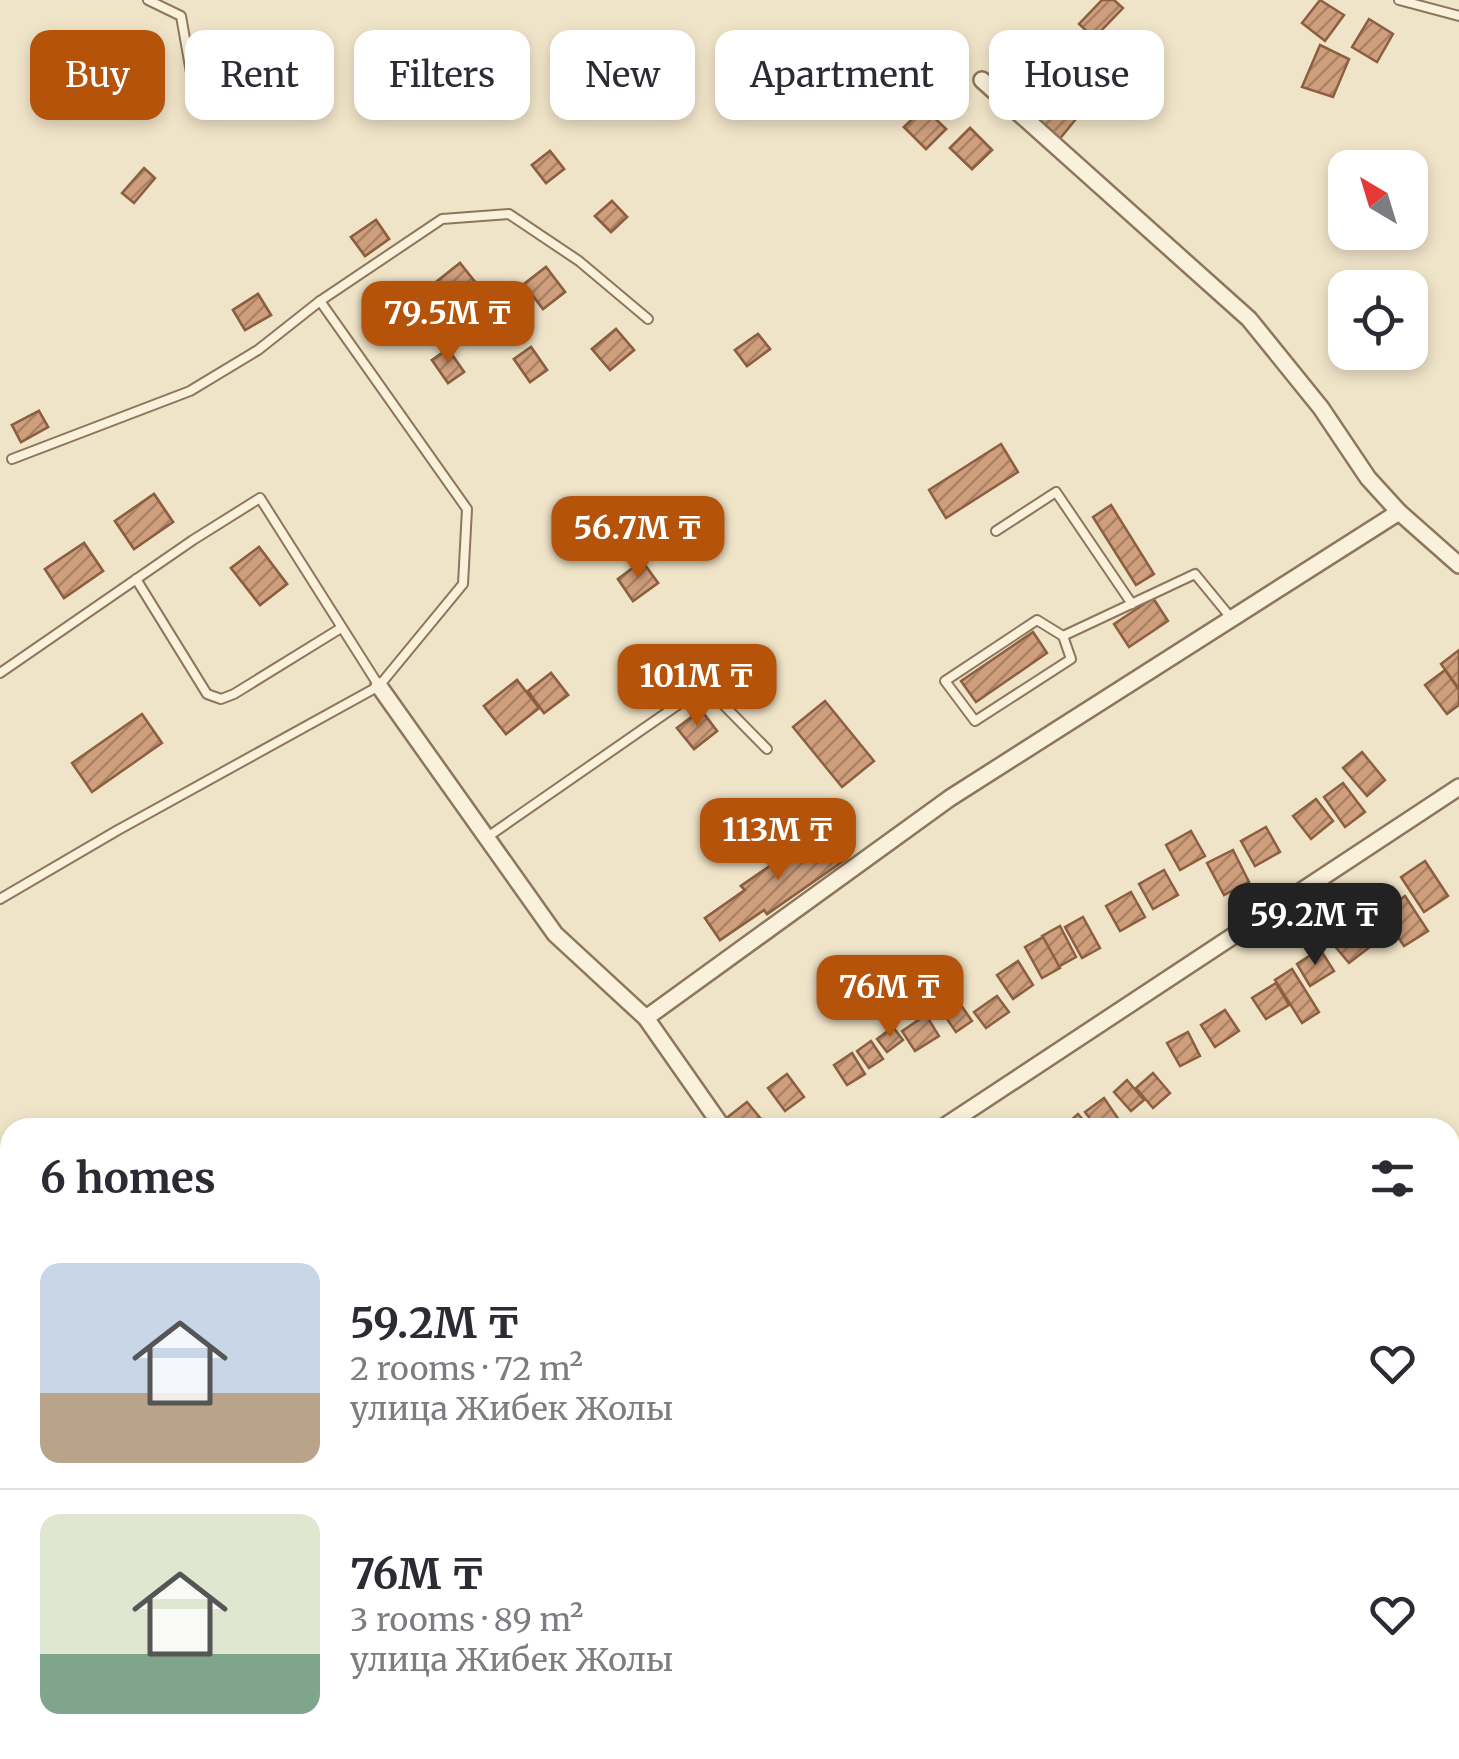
<!DOCTYPE html>
<html lang="en">
<head>
<meta charset="utf-8">
<style>
  body { margin:0; font-family:Merriweather,serif; background:#f2f2f3; color:#2b2b33; height:100vh; display:flex; flex-direction:column; font-size:38px; white-space:nowrap }
  * { box-sizing:border-box; margin:0 }
  p { font-size:32px; color:#7c7c81 }
  .icon { flex:none; width:55px; height:55px; fill:none; stroke:currentColor; stroke-width:2; stroke-linecap:round; stroke-linejoin:round }
  .map { position:relative; flex:1; overflow:hidden }
  .drawer { position:absolute; left:0px; top:1118px; width:1460px; height:642px; display:flex; flex-direction:column; background:#fff; border-radius:30px 30px 0 0; box-shadow:0 5px 15px #0003 }
  .drawer>* { flex:none }
  .top-card { position:absolute; left:30px; top:30px; width:1400px; height:90px; display:flex; gap:20px }
  .needle { width:65px; rotate:322deg }
  .controls { position:absolute; left:1328px; top:150px; display:grid; gap:20px }
  .controls a { display:grid; place-items:center; width:100px; height:100px; border-radius:20px; background:#fff; box-shadow:0 5px 15px #0003; font-size:50px }
  .price { position:absolute; translate:-50% -85px; padding:0 22px; border-radius:20px; background:#b45309; color:#fff; font-size:32px; line-height:65px; filter:drop-shadow(0 2px 5px #0008) }
  .price::after { content:''; position:absolute; left:50%; top:60px; width:30px; height:22px; margin-left:-15px; background:inherit; clip-path:polygon(0 0,100% 0,50% 100%) }
  .price.current { background:#222; color:#fff }
  ul { padding:0; list-style:none }
  li { display:flex; align-items:center; gap:30px; height:250px; padding:0 40px }
  li+li { border-top:2px solid #e1e1e2 }
  li span { display:grid; place-items:center; flex:none; width:280px; height:200px; border-radius:20px; color:#555 }
  li>.icon { margin-inline-start:auto }
  span .icon { width:120px; height:120px; fill:#fffc; stroke-width:1 }
  li b { font-size:42px }
  h2 { display:flex; justify-content:space-between; align-items:center; height:120px; padding:0 40px; font-size:42px }
  .tag { padding:0 35px; border-radius:20px; background:#fff; box-shadow:0 5px 15px #0003; font-size:35px; line-height:90px }
  .tag.current { background:#b45309; color:#fff }
  .map>svg:first-child { display:block }
</style>
</head>
<body>
<div class="map">
<svg width="1459" height="1759" viewBox="0 0 1459 1759">
  <defs>
    <pattern id="building-hatch" width="6" height="6" patternUnits="userSpaceOnUse" patternTransform="scale(2.5)"><rect width="6" height="6" fill="#cf9f7d"/><path d="M-1 1l2-2M0 6l6-6M5 7l2-2" fill="none" stroke="#a98266"/></pattern>
  </defs>
  <rect width="100%" height="100%" fill="#f0e4c8"/>
  <path fill="#c9cf9b" d="M1450 1697 1459 1699V1759H1376L1377 1750H1450Z"/>
  <g fill="url(#building-hatch)" stroke="#8d5f41" stroke-width="2.5">
    <path d="M1102 0H1114L1123 8 1094 38 1079 24Z"/>
    <path d="M1320 0 1344 15 1325 41 1302 23Z"/>
    <path d="M1369 19 1393 34 1377 62 1352 47Z"/>
    <path d="M250 44 254 63 216 71 212 51Z"/>
    <path d="M1320 45 1349 59 1333 97 1302 87Z"/>
    <path d="M1011 64 1029 81 1010 101 992 83Z"/>
    <path d="M1052 91 1080 114 1058 141 1030 118Z"/>
    <path d="M924 108 946 129 926 149 904 127Z"/>
    <path d="M924 108 946 129 926 149 904 127Z"/>
    <path d="M970 128 992 150 972 169 950 148Z"/>
    <path d="M970 128 992 150 972 169 950 148Z"/>
    <path d="M550 151 564 169 546 183 532 165Z"/>
    <path d="M550 151 564 169 546 183 532 165Z"/>
    <path d="M144 168 155 178 134 203 122 193Z"/>
    <path d="M612 201 627 217 611 232 595 216Z"/>
    <path d="M612 201 627 217 611 232 595 216Z"/>
    <path d="M376 220 389 239 365 256 351 237Z"/>
    <path d="M376 220 389 239 365 256 351 237Z"/>
    <path d="M460 263 479 287 439 318 421 294Z"/>
    <path d="M460 263 479 287 439 318 421 294Z"/>
    <path d="M546 267 565 292 543 309 524 284Z"/>
    <path d="M546 267 565 292 543 309 524 284Z"/>
    <path d="M258 294 271 315 245 330 233 310Z"/>
    <path d="M258 294 271 315 245 330 233 310Z"/>
    <path d="M616 329 634 350 610 370 592 349Z"/>
    <path d="M616 329 634 350 610 370 592 349Z"/>
    <path d="M758 334 770 349 747 366 735 350Z"/>
    <path d="M758 334 770 349 747 366 735 350Z"/>
    <path d="M531 347 547 370 530 382 514 359Z"/>
    <path d="M531 347 547 370 530 382 514 359Z"/>
    <path d="M448 349 464 372 448 383 432 360Z"/>
    <path d="M448 349 464 372 448 383 432 360Z"/>
    <path d="M39 411 48 427 21 442 12 425Z"/>
    <path d="M39 411 48 427 21 442 12 425Z"/>
    <path d="M1001 444 1018 472 946 518 929 490Z"/>
    <path d="M154 494 173 522 134 549 115 521Z"/>
    <path d="M154 494 173 522 134 549 115 521Z"/>
    <path d="M1111 505 1154 574 1136 585 1093 517Z"/>
    <path d="M84 543 103 571 64 598 45 569Z"/>
    <path d="M84 543 103 571 64 598 45 569Z"/>
    <path d="M259 547 287 584 260 605 231 568Z"/>
    <path d="M259 547 287 584 260 605 231 568Z"/>
    <path d="M642 561 658 583 633 601 618 579Z"/>
    <path d="M642 561 658 583 633 601 618 579Z"/>
    <path d="M1153 598 1168 621 1129 647 1114 624Z"/>
    <path d="M1033 632 1047 653 976 702 961 681Z"/>
    <path d="M1459 650V689L1441 664Z"/>
    <path d="M1445 670 1459 690V705L1447 714 1425 685Z"/>
    <path d="M551 673 568 695 544 713 528 691Z"/>
    <path d="M551 673 568 695 544 713 528 691Z"/>
    <path d="M517 680 539 708 506 734 484 706Z"/>
    <path d="M517 680 539 708 506 734 484 706Z"/>
    <path d="M825 701 874 761 842 787 793 727Z"/>
    <path d="M701 710 717 731 694 749 677 728Z"/>
    <path d="M701 710 717 731 694 749 677 728Z"/>
    <path d="M142 714 162 743 92 792 72 763Z"/>
    <path d="M1362 752 1385 780 1367 796 1343 768Z"/>
    <path d="M1343 783 1365 812 1345 827 1324 797Z"/>
    <path d="M1316 799 1333 821 1311 839 1293 816Z"/>
    <path d="M1266 827 1280 852 1255 866 1241 841Z"/>
    <path d="M825 828 846 859 767 914 764 910 720 940 705 918 745 890 741 886Z"/>
    <path d="M825 828 846 859 767 914 764 910 720 940 705 918 745 890 741 886Z"/>
    <path d="M1191 831 1205 856 1180 870 1166 845Z"/>
    <path d="M1233 850 1249 882 1224 895 1207 863Z"/>
    <path d="M1425 861 1448 896 1424 912 1401 877Z"/>
    <path d="M1164 870 1178 895 1153 909 1139 884Z"/>
    <path d="M1131 892 1145 917 1120 931 1106 906Z"/>
    <path d="M1405 896 1428 931 1404 946 1381 912Z"/>
    <path d="M1083 917 1100 948 1082 958 1065 927Z"/>
    <path d="M1060 926 1076 957 1058 967 1042 936Z"/>
    <path d="M1355 926 1371 946 1349 963 1333 944Z"/>
    <path d="M1043 937 1060 968 1042 978 1025 947Z"/>
    <path d="M1320 949 1334 971 1310 986 1297 964Z"/>
    <path d="M1018 961 1033 985 1013 999 997 975Z"/>
    <path d="M1292 969 1319 1012 1302 1023 1275 980Z"/>
    <path d="M1276 983 1289 1005 1266 1019 1252 998Z"/>
    <path d="M997 996 1009 1012 986 1028 974 1012Z"/>
    <path d="M956 998 972 1021 956 1032 940 1009Z"/>
    <path d="M1225 1010 1239 1031 1215 1047 1201 1025Z"/>
    <path d="M926 1015 939 1036 915 1051 902 1031Z"/>
    <path d="M893 1027 903 1040 887 1052 877 1039Z"/>
    <path d="M1188 1032 1200 1056 1180 1066 1167 1043Z"/>
    <path d="M871 1041 883 1059 869 1068 857 1051Z"/>
    <path d="M852 1053 865 1074 847 1085 834 1065Z"/>
    <path d="M1153 1073 1170 1093 1153 1108 1136 1088Z"/>
    <path d="M787 1074 804 1097 785 1111 768 1088Z"/>
    <path d="M1127 1080 1144 1100 1131 1111 1114 1092Z"/>
    <path d="M1104 1098 1119 1120 1109 1128H1097L1085 1112Z"/>
    <path d="M747 1102 762 1120 753 1128H730L724 1120Z"/>
    <path d="M1078 1114 1090 1128H1062Z"/>
    <path d="M1459 1459V1546H1450V1460Z"/>
  </g>
  <g fill="none" stroke-linecap="round" stroke-linejoin="round">
    <g stroke="#8d765c" stroke-width="12">
      <g id="lane">
        <path d="M148 0 181 16 195 95"/>
        <path d="M1399 0 1459 16"/>
        <path d="M12 459 190 391 258 350 320 301 442 219 509 214 579 261 648 319"/>
        <path d="M996 531 1056 492 1132 604"/>
        <path d="M136 579 207 694 221 699 234 694 341 628"/>
        <path d="M1063 636 1071 659 975 721 945 681 1037 620 1063 636 1195 574 1232 619"/>
        <path d="M0 673 193 540 260 498 379 686"/>
        <path d="M486 838 705 686 767 749"/>
        <path d="M0 899 118 830 379 686 463 584 467 509 320 301"/>
        <path d="M1450 1423 1459 1421"/>
      </g>
    </g>
    <g stroke="#8d765c" stroke-width="20">
      <g id="street">
        <path d="M982 80 1249 319 1321 408 1368 478 1399 512 1459 565"/>
        <path d="M379 686 555 934 646 1018 723 1128"/>
        <path d="M646 1018 950 798 1399 512"/>
        <path d="M942 1128 1459 787"/>
        <path d="M0 1744 10 1738"/>
        <path d="M566 1750 569 1759"/>
      </g>
    </g>
    <use href="#lane" stroke="#faf1dc" stroke-width="8"/>
    <use href="#street" stroke="#faf1dc" stroke-width="15"/>
  </g>
</svg>
<div class="controls">
<a><svg class="needle" viewBox="-14 -14 28 28"><path d="M0-13l5 13h-10z" fill="#e53935"/><path d="M0 13l5-13h-10z" fill="#7c7c81"/></svg></a>
<a><svg class="icon" aria-label="locate" viewBox="0 0 24 24"><circle cx="12" cy="12" r="6"/><path d="M12 2v4M12 18v4M2 12h4M18 12h4"/></svg></a>
</div>
<b class="price" style="left:448px;top:366px">79.5M ₸</b>
<b class="price" style="left:638px;top:581px">56.7M ₸</b>
<b class="price" style="left:697px;top:729px">101M ₸</b>
<b class="price" style="left:778px;top:883px">113M ₸</b>
<b class="price current" style="left:1315px;top:968px">59.2M ₸</b>
<b class="price" style="left:890px;top:1040px">76M ₸</b>
<div class="top-card">
<a class="tag current">Buy</a>
<a class="tag">Rent</a>
<a class="tag">Filters</a>
<a class="tag">New</a>
<a class="tag">Apartment</a>
<a class="tag">House</a>
</div>
<section class="drawer">
<h2>6 homes<svg class="icon" aria-label="filters" viewBox="0 0 24 24"><path d="M4 7h16M4 17h16"/><circle cx="9" cy="7" r="2"/><circle cx="15" cy="17" r="2"/></svg></h2>
<ul>
<li><span style="background:linear-gradient(#c9d6e8 65%,#b9a48a 0)"><svg class="icon" aria-label="home" viewBox="0 0 24 24"><path d="M3 11l9-7 9 7M6 9v11h12V9"/></svg></span><div><b>59.2M ₸</b><p>2 rooms · 72 m²</p><p>улица Жибек Жолы</p></div><svg class="icon" aria-label="heart" viewBox="0 0 24 24"><path d="M12 20l-8-8c-3-5 5-10 8-4 3-6 11-1 8 4z"/></svg></li>
<li><span style="background:linear-gradient(#dfe7d0 70%,#7fa58c 0)"><svg class="icon" aria-label="home" viewBox="0 0 24 24"><path d="M3 11l9-7 9 7M6 9v11h12V9"/></svg></span><div><b>76M ₸</b><p>3 rooms · 89 m²</p><p>улица Жибек Жолы</p></div><svg class="icon" aria-label="heart" viewBox="0 0 24 24"><path d="M12 20l-8-8c-3-5 5-10 8-4 3-6 11-1 8 4z"/></svg></li>
</ul>
</section>
</div>
</body>
</html>
